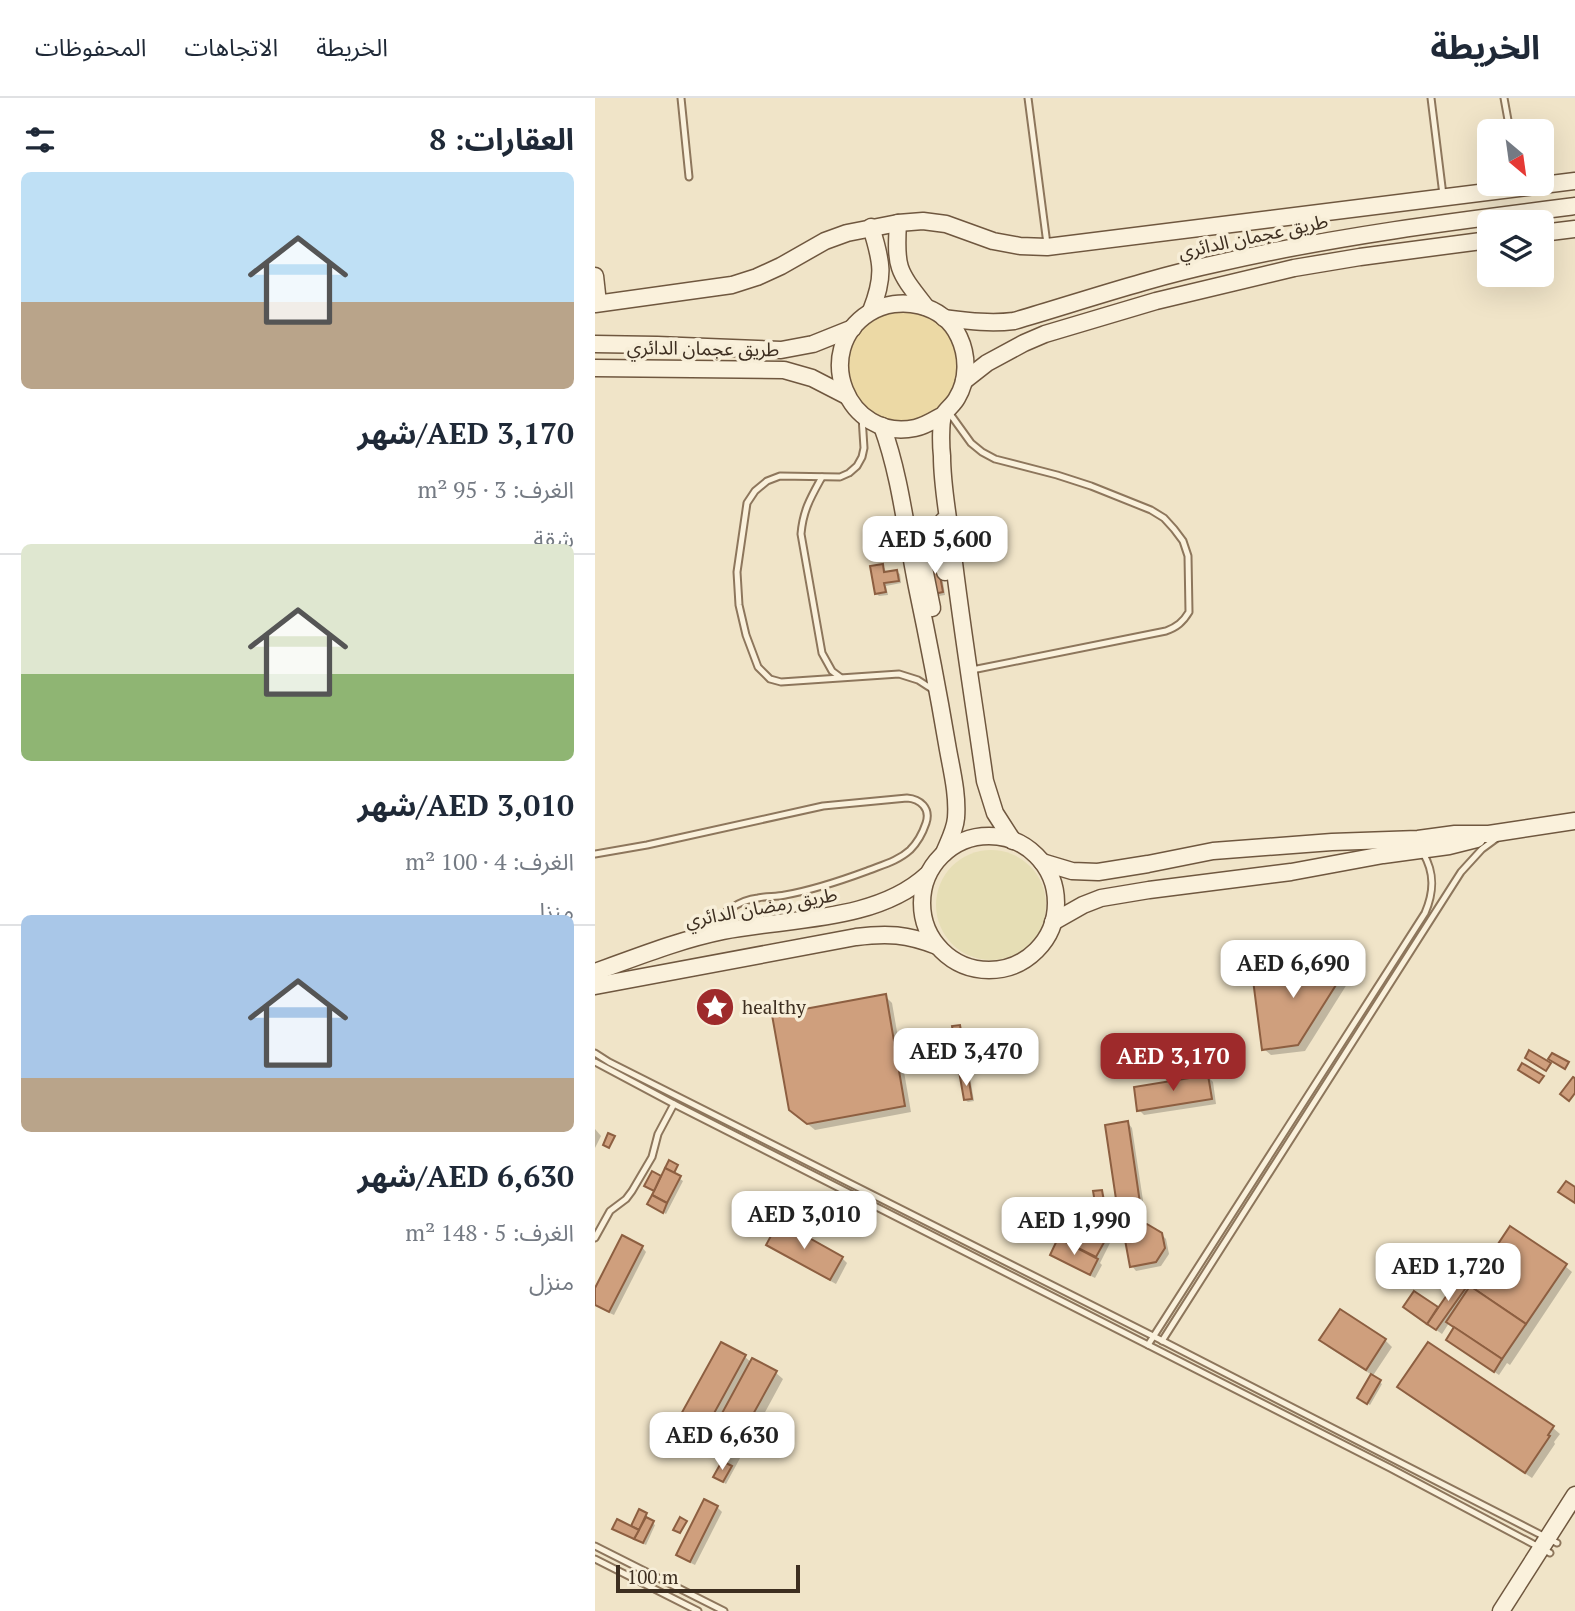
<!DOCTYPE html>
<html lang="ar">
<head>
<meta charset="utf-8">
<style>
  body { margin:0; font-family:"PT Serif","Noto Sans Arabic",serif; background:#f6f6f7; color:#1f2937; direction:rtl; height:100vh; display:flex; flex-direction:column; font-size:26px; white-space:nowrap }
  * { box-sizing:border-box; margin:0 }
  p { font-size:23px; color:#747a83 }
  .icon { flex:none; width:38px; height:38px; fill:none; stroke:currentColor; stroke-width:2; stroke-linecap:round; stroke-linejoin:round }
  .map { position:relative; flex:1; overflow:hidden; direction:ltr }
  .drawer { display:flex; flex-direction:column; background:#fff; width:595px }
  .drawer>* { flex:none }
  .needle { width:46px; rotate:151deg }
  .tools { position:absolute; left:882px; top:21px; display:grid; gap:14px }
  .tools a { display:grid; place-items:center; width:77px; height:77px; border-radius:10px; background:#fff; box-shadow:0 7px 28px #0002; font-size:35px }
  .scale { position:absolute; left:21px; bottom:18px; width:184px; box-sizing:border-box; padding-left:7px; border:4px solid #3d2e20; border-top:0; font-size:19px; line-height:24px; white-space:nowrap; color:#3d2e20; -webkit-text-stroke:5px #f7eed8; paint-order:stroke }
  .price { position:absolute; translate:-50% -60px; padding:0 16px; border-radius:14px; background:#fff; color:#222; font-size:23px; line-height:46px; filter:drop-shadow(0 2px 4px #0008) }
  .price::after { content:''; position:absolute; left:50%; top:42px; width:21px; height:16px; margin-left:-10px; background:inherit; clip-path:polygon(0 0,100% 0,50% 100%) }
  .price.current { background:#9e2a2b; color:#fff }
  ul { padding:0; list-style:none }
  li { display:grid; align-content:center; gap:14px; height:371px; padding:0 21px }
  li+li { border-top:2px solid #e0e1e3 }
  li span { display:grid; place-items:center; height:217px; border-radius:10px; color:#555 }
  li>.icon { margin-inline-start:auto }
  span .icon { width:126px; height:126px; fill:#fffc; stroke-width:1 }
  li b { font-size:30px }
  h2 { display:flex; justify-content:space-between; align-items:center; height:84px; padding:0 21px; font-size:30px }
  header { display:flex; align-items:center; gap:42px; box-sizing:border-box; height:98px; padding:0 35px; background:#fff; border-bottom:2px solid #e0e1e3 }
  header strong { font-size:33px }
  nav { display:flex; gap:38px; margin-inline-start:auto; font-size:24px }
  main { display:flex; flex:1; min-height:0 }
  .map>svg:first-child { display:block }
</style>
</head>
<body>
<header>
<strong>الخريطة</strong>
<nav><a>الخريطة</a><a>الاتجاهات</a><a>المحفوظات</a></nav>
</header>
<main>
<div class="map">
<svg width="980" height="1513" viewBox="0 0 980 1513">
  <rect width="100%" height="100%" fill="#f0e4c8"/>
  <circle fill="#e6deb5" cx="396" cy="807" r="55"/>
  <circle fill="#ecd9a5" cx="308" cy="268" r="56"/>
  <g fill="#0003">
    <path d="M345 465 350 497 344 498 341 495Z"/>
    <path d="M288 468 290 471 291 475 302 474 305 476 306 485 291 488 293 497 284 498 281 495Z"/>
    <path d="M752 863 758 869 759 875 710 953 676 957 669 951Z"/>
    <path d="M290 898 297 905 316 1014 220 1032 203 1018Z"/>
    <path d="M364 928 367 931 379 1003 373 1004 370 1002Z"/>
    <path d="M613 979 618 984 621 1006 549 1017 544 1012Z"/>
    <path d="M533 1025 537 1030 549 1109 528 1112 523 1108Z"/>
    <path d="M0 1031 6 1038 0 1050Z"/>
    <path d="M82 1068 79 1077 88 1083 71 1116 54 1106 60 1094 57 1076 67 1081Z"/>
    <path d="M506 1094 509 1097 514 1124 507 1125 504 1122Z"/>
    <path d="M184 1126 247 1160 252 1165 241 1186 178 1151 173 1146Z"/>
    <path d="M468 1134 478 1139 511 1140 515 1145 505 1165 507 1167 500 1180 462 1161 457 1156Z"/>
    <path d="M566 1136 571 1141 574 1156 566 1168 541 1173 537 1168Z"/>
    <path d="M47 1149 51 1154 19 1217 0 1208V1194Z"/>
    <path d="M970 1168 977 1174 915 1267 912 1265 904 1277 858 1246 861 1231 854 1225 847 1236 813 1212 819 1196 843 1212 873 1185 877 1189Z"/>
    <path d="M727 1242H790L797 1249 777 1279 787 1286 775 1307 767 1302 777 1277 733 1249Z"/>
    <path d="M833 1246 958 1330 965 1336 959 1344 960 1346 937 1380 811 1296 804 1289Z"/>
    <path d="M150 1259 157 1265 181 1275 188 1281 131 1386 120 1379 128 1365 116 1358 109 1352 107 1355 84 1343 77 1336Z"/>
    <path d="M122 1409 127 1414 100 1467 88 1461 83 1456Z"/>
    <path d="M45 1414 52 1418 51 1421 60 1427 51 1447 22 1433H44L38 1427Z"/>
  </g>
  <g fill="#cf9f7d" stroke="#8d5f41" stroke-width="2">
    <path d="M342 461 348 494 339 496 333 462Z"/>
    <path d="M288 466 289 474 302 472 304 483 289 485 291 494 280 496 275 468Z"/>
    <path d="M752 861 753 868 703 947 667 952 657 874Z"/>
    <path d="M291 896 310 1008 212 1026 194 1012 177 917Z"/>
    <path d="M365 927 369 952 361 953 357 928Z"/>
    <path d="M369 952 373 977 365 979 361 953Z"/>
    <path d="M934 952 956 965 951 973 930 960Z"/>
    <path d="M957 955 974 964 970 971 953 961Z"/>
    <path d="M927 965 949 978 944 985 923 972Z"/>
    <path d="M373 977 377 1001 369 1002 365 979Z"/>
    <path d="M613 977 617 1001 542 1013 539 989Z"/>
    <path d="M978 979 980 980V995L974 1003 965 996Z"/>
    <path d="M533 1023 545 1105 522 1108 510 1027Z"/>
    <path d="M13 1035 20 1038 14 1050 8 1047Z"/>
    <path d="M74 1062 83 1067 79 1075 70 1070Z"/>
    <path d="M70 1070 86 1078 72 1105 57 1097Z"/>
    <path d="M57 1073 66 1078 59 1093 49 1088Z"/>
    <path d="M971 1083 980 1089V1105L963 1094Z"/>
    <path d="M507 1092 512 1121 503 1123 498 1093Z"/>
    <path d="M57 1097 72 1105 68 1115 52 1106Z"/>
    <path d="M184 1123 248 1159 235 1182 171 1147Z"/>
    <path d="M483 1125 512 1139 501 1159 463 1140 468 1131 476 1135 474 1139 475 1140Z"/>
    <path d="M552 1126 567 1135 570 1150 561 1164 535 1169 528 1131Z"/>
    <path d="M915 1128 972 1166 931 1226 875 1188Z"/>
    <path d="M27 1137 48 1148 14 1214 0 1207V1190Z"/>
    <path d="M463 1140 503 1161 495 1177 455 1157Z"/>
    <path d="M865 1178 875 1184 841 1232 832 1226Z"/>
    <path d="M875 1188 931 1226 907 1261 851 1224Z"/>
    <path d="M819 1193 843 1209 832 1226 808 1209Z"/>
    <path d="M745 1211 791 1241 771 1272 724 1242Z"/>
    <path d="M859 1229 907 1261 899 1274 851 1242Z"/>
    <path d="M126 1244 151 1257 100 1350 75 1336Z"/>
    <path d="M833 1244 959 1328 953 1337 955 1338 930 1375 802 1289Z"/>
    <path d="M157 1260 182 1273 131 1365 107 1352Z"/>
    <path d="M776 1276 786 1282 772 1306 762 1300Z"/>
    <path d="M127 1363 137 1368 128 1384 118 1379Z"/>
    <path d="M109 1401 123 1408 95 1464 81 1457Z"/>
    <path d="M44 1411 52 1415 44 1432 36 1428Z"/>
    <path d="M51 1419 59 1423 48 1445 39 1441Z"/>
    <path d="M85 1419 92 1423 85 1435 78 1432Z"/>
    <path d="M22 1421 44 1432 39 1441 17 1431Z"/>
  </g>
  <g fill="none" stroke-linecap="round" stroke-linejoin="round">
    <g stroke="#8d765c" stroke-width="9">
      <g id="lane">
        <path d="M86 0 94 79"/>
        <path d="M433 0 452 146"/>
        <path d="M836 0 848 97"/>
        <path d="M909 0 915 33"/>
        <path d="M353 313 376 345 387 354 400 361 462 377 496 388 556 412 569 420 579 431 588 443 593 458 594 514C588 524 582 529 571 533L377 572"/>
        <path d="M267 319 269 350 267 359 262 368 254 375 245 379 185 378 172 383 160 393 152 405 142 474 144 507 151 537 163 569 175 581 186 584 304 576 323 582 340 593"/>
        <path d="M227 379C216 399 208 412 206 436L227 555 237 573 245 579"/>
        <path d="M0 756 52 747 228 708 312 700C325 701 336 710 331 725 328 734 322 745 315 752 303 763 287 767 272 773 245 783 218 792 190 797 181 799 172 798 163 800 144 802 126 815 115 831"/>
        <path d="M0 955 14 964 558 1238 962 1445"/>
        <path d="M0 964 79 1006 795 1370 955 1455"/>
        <path d="M0 1140 15 1113 31 1101 37 1093 57 1059 63 1036 79 1006"/>
        <path d="M567 1243 866 774 887 751 902 740"/>
        <path d="M553 1247 830 815C839 794 840 775 828 755"/>
        <path d="M0 1448 129 1513"/>
        <path d="M0 1461 103 1513"/>
      </g>
    </g>
    <g stroke="#6f573f" stroke-width="19">
      <g id="secondary">
        <path d="M303 125C300 171 303 173 331 209"/>
        <path d="M276 129C287 164 290 178 276 213"/>
        <path d="M947 135 980 131"/>
        <path d="M0 178 3 205"/>
        <path d="M0 206 137 187 162 179 186 168 230 143 252 135 303 125 328 123 351 126 398 143 425 148 452 149 980 83"/>
        <path d="M349 220C373 223 395 226 419 223 487 203 554 180 624 165 741 138 861 123 980 108"/>
        <path d="M0 246 62 247 186 252 218 246 258 230"/>
        <path d="M0 270 189 272 217 280 252 298"/>
        <path d="M369 283 392 265 429 245 450 236 561 203 699 170 765 159 894 142"/>
        <path d="M348 317C339 322 330 328 320 330 252 344 216 252 274 215 304 196 349 206 364 239 373 258 373 282 362 300 359 306 352 311 349 316 345 323 346 350 347 358 347 388 353 418 357 448 366 526 379 605 390 683L400 715 418 743"/>
        <path d="M287 328C306 380 311 435 322 489 333 541 343 593 352 646 356 670 363 695 361 720 360 732 354 743 349 755"/>
        <path d="M348 423 345 444 350 474"/>
        <path d="M327 460 337 510"/>
        <circle cx="394" cy="805" r="67"/>
        <path d="M447 764 477 773 503 774 553 766 618 753 737 744 823 741 860 736H894L980 723"/>
        <path d="M458 824 488 807 506 800 554 792 696 774 788 757 854 748 882 741"/>
        <path d="M0 874C42 859 84 842 128 833 193 820 281 824 332 777"/>
        <path d="M0 888 261 839C292 835 312 836 342 848"/>
        <path d="M906 1513 980 1397"/>
      </g>
    </g>
    <use href="#lane" stroke="#faf1dc" stroke-width="5"/>
    <use href="#secondary" stroke="#faf1dc" stroke-width="16"/>
  </g>
  <defs>
    <g id="sight-disc" transform="scale(2.0125)"><circle r="9.5" fill="#9e2a2b" stroke="#f7eed8"/><path d="M0-6L1.8-2.2L6-1.7L2.9 1.2L3.7 5.4L0 3.3L-3.7 5.4L-2.9 1.2L-6-1.7L-1.8-2.2Z" fill="#fff"/></g>
  </defs>
  <g fill-rule="evenodd">
    <use href="#sight-disc" x="120" y="909"/>
  </g>
  <g text-anchor="middle" stroke-width="7" stroke-linejoin="round" paint-order="stroke">
    <g font-size="19" fill="#3d2e20" stroke="#f7eed8">
      <text transform="translate(658 138) rotate(-12)" y="7">طريق عجمان الدائري</text>
      <text transform="translate(108 250) rotate(1)" y="7">طريق عجمان الدائري</text>
      <text transform="translate(166 809) rotate(-10)" y="7">طريق رمضان الدائري</text>
    </g>
    <g font-size="19" fill="#3d2e20" stroke="#f7eed8" text-anchor="start">
      <text x="147" y="916">healthy</text>
    </g>
  </g>
</svg>
<div class="tools">
<a><svg class="needle" viewBox="-14 -14 28 28"><path d="M0-13l5 13h-10z" fill="#e53935"/><path d="M0 13l5-13h-10z" fill="#747a83"/></svg></a>
<a><svg class="icon" aria-label="layers" viewBox="0 0 24 24"><path d="M12 4l9 5-9 5-9-5zM3 14l9 5 9-5"/></svg></a>
</div>
<div class="scale">100 m</div>
<b class="price" style="left:340px;top:478px">AED 5,600</b>
<b class="price" style="left:698px;top:902px">AED 6,690</b>
<b class="price" style="left:371px;top:990px">AED 3,470</b>
<b class="price current" style="left:578px;top:995px">AED 3,170</b>
<b class="price" style="left:209px;top:1153px">AED 3,010</b>
<b class="price" style="left:479px;top:1159px">AED 1,990</b>
<b class="price" style="left:853px;top:1205px">AED 1,720</b>
<b class="price" style="left:127px;top:1374px">AED 6,630</b>
</div>
<section class="drawer">
<h2>العقارات: 8<svg class="icon" aria-label="filters" viewBox="0 0 24 24"><path d="M4 7h16M4 17h16"/><circle cx="9" cy="7" r="2"/><circle cx="15" cy="17" r="2"/></svg></h2>
<ul>
<li><span style="background:linear-gradient(#bfe0f5 60%,#b9a48a 0)"><svg class="icon" aria-label="home" viewBox="0 0 24 24"><path d="M3 11l9-7 9 7M6 9v11h12V9"/></svg></span><div><b>AED 3,170/شهر</b><p>الغرف: 3 · 95 m²</p><p>شقة</p></div></li>
<li><span style="background:linear-gradient(#dfe7d0 60%,#8fb573 0)"><svg class="icon" aria-label="home" viewBox="0 0 24 24"><path d="M3 11l9-7 9 7M6 9v11h12V9"/></svg></span><div><b>AED 3,010/شهر</b><p>الغرف: 4 · 100 m²</p><p>منزل</p></div></li>
<li><span style="background:linear-gradient(#a9c7e8 75%,#b9a48a 0)"><svg class="icon" aria-label="home" viewBox="0 0 24 24"><path d="M3 11l9-7 9 7M6 9v11h12V9"/></svg></span><div><b>AED 6,630/شهر</b><p>الغرف: 5 · 148 m²</p><p>منزل</p></div></li>
</ul>
</section>
</main>
</body>
</html>
